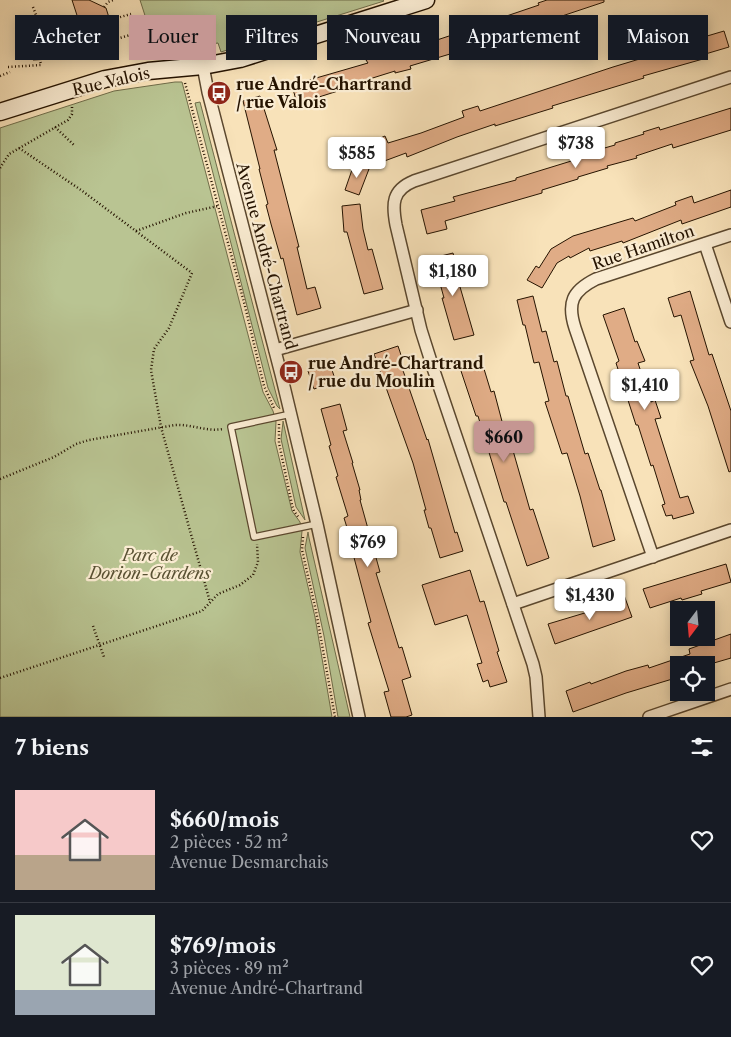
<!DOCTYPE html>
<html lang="fr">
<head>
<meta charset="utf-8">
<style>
  body { margin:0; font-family:"Libre Caslon Text",serif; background:#242831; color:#f1f3f6; height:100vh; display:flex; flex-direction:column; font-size:19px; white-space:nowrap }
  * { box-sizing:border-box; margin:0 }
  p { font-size:16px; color:#9ea1a6 }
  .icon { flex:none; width:28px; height:28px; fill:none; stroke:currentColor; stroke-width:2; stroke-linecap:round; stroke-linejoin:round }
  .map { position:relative; height:717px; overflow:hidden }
  .side { display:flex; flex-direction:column; background:#171b24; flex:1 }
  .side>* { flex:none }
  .banner { position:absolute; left:15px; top:15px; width:701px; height:45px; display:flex; gap:10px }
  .needle { width:32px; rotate:196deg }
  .tools { position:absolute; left:670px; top:601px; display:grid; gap:10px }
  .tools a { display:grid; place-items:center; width:45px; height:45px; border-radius:0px; background:#171b24; box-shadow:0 2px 12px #0003; font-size:25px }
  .price { position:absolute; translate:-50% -42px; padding:0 11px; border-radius:5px; background:#fff; color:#222; font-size:16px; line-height:32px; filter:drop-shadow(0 1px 2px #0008) }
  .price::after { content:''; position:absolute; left:50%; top:30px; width:15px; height:11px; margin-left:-8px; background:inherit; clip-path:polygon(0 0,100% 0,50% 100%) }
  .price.selected { background:#c59692; color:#111 }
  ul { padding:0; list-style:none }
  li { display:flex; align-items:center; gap:15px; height:125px; padding:0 15px }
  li+li { border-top:1px solid #363941 }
  li span { display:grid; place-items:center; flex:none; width:140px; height:100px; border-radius:0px; color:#555 }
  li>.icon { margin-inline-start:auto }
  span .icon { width:60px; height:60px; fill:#fffc; stroke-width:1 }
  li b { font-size:21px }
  h2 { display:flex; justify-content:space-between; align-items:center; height:60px; padding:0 15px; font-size:21px }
  .chip { padding:0 18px; border-radius:0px; background:#171b24; box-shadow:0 2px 12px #0003; font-size:18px; line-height:45px }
  .chip.selected { background:#c59692; color:#111 }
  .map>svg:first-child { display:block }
</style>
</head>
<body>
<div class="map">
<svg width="731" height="717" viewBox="0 0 731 717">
  <rect width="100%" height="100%" fill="#f8e2b9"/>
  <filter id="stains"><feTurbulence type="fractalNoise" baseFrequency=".004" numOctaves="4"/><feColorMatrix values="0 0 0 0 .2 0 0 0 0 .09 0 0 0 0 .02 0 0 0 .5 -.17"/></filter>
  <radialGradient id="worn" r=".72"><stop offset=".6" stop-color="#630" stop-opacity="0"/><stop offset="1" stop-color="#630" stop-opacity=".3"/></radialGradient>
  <g fill="#b9c492" stroke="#6f6c49">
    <path d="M140 0H383L384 1 221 52 218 43 199 46 200 54 158 56Z"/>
    <path d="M175 82H182L263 392 273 411 276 422 275 441 292 511 300 522 302 531 300 552 315 617 332 717H0V128L114 91Z"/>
    <path d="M200 102 280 409 277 406 268 388 195 103Z"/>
    <path d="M283 422V421L305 520 296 507 281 439Z"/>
    <path d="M308 532 309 538 350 717H338L324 636 305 548Z"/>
  </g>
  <g fill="#e0ac86" stroke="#251300">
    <path d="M72 0H89L106 8 115 37 87 46Z"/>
    <path d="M547 0H604V2L559 17 560 19 534 26V28L512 35 511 33 459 50 460 51 410 66 411 69 395 73V71L363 81V83L297 104 292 85 368 63 366 60 431 42 467 30 466 27 480 23V25L539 5 538 3Z"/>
    <path d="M54 27 57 55H51V59L33 60V56L27 57 24 29Z"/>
    <path d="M724 31 729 47 702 55 703 59 643 76 644 78 552 106 553 108 495 126V124L457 137 407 157 406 153 379 163 371 142 385 136 388 143 421 133 464 117 462 111 478 106 480 111 613 67 686 45 685 41 697 37V39Z"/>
    <path d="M260 96 277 150H274L299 247H297L307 289 315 287 321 308 297 315 283 258 281 259 271 224 266 205 268 204 259 169H260L243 101Z"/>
    <path d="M731 108V130L673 148 672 144 636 156 637 158 607 166 608 168 578 177V179L542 190V193L445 221 447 229 427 234 421 210 455 201 453 197 516 180V178L581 158 580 155 615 145V143L644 134 643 132 659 127 660 130Z"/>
    <path d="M354 164 369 169 359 195 345 190Z"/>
    <path d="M731 190V207L682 224 681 220 623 243 622 241 590 251 589 248 570 258 569 256 557 263 542 288 527 280 536 266 539 268 551 249 573 236 633 218 635 221 676 205 675 202 692 196 694 203Z"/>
    <path d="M360 204 363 229 368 250 372 249 383 289 364 294 347 232H344L342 206Z"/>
    <path d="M453 253 460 279 458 280 474 335 454 340 442 298H444L433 258Z"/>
    <path d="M690 291 709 355 712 354 731 411V471L729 472 708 406 690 361 694 360 681 315 674 317 668 298Z"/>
    <path d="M533 296 542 332 546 331 554 362 557 361 566 396H568L585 454 588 453 600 490H601L615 540 593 547 580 496 567 453 562 454 545 402 549 401 539 362 534 363 525 325H523L517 300Z"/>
    <path d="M624 308 635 342 637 341 645 361 638 363 651 402 655 400 661 418 655 419 680 498 688 496 694 513 673 519 672 515 666 516 662 505 665 504 653 465 651 466 638 425H636L616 363 619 361 603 315Z"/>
    <path d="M398 346 402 358 399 359 427 440 428 439 455 533 457 532 463 551 440 558 431 528H429L424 510H426L413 463 374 354Z"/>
    <path d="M481 359 491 392 494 391 509 448 512 447 530 510 533 509 549 558 527 566 506 502H504L478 416H476L459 365Z"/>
    <path d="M330 364 336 382 314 389 308 371Z"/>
    <path d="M340 404 347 430 343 431 353 463H352L360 490H359L361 500H360L380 572 376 573 399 648 402 647 411 677 402 680 412 715 406 717H391L384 692 389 691 368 623 371 622 352 550H354L344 518 348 516 336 477 338 476 329 446 331 445 321 409Z"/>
    <path d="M726 564 731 582 701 591 702 594 682 600 681 598 650 608 643 589Z"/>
    <path d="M470 570 480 602 484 601 499 651 497 652 507 682 490 687 488 680 483 682 477 664 482 663 467 615 435 625 422 585Z"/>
    <path d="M624 595 632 617 555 644 548 624 608 606 607 604 615 601 614 598Z"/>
    <path d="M731 634V658L707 665H679V677L626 693 573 712 566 691 590 682 591 684 626 671 648 665 649 668 690 654 689 649Z"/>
  </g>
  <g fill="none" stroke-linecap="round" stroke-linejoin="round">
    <g stroke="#5a472e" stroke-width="8">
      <path id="lane" d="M291 414 231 427 254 537 317 524"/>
    </g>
    <g stroke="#5a472e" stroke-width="14">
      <g id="street">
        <path d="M203 66 208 92 281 374 317 524 359 717"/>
        <path d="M705 244 731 322"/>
        <path d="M275 350 417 310"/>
        <path d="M653 557 575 328C567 303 572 291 596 279L731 235"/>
        <path d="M513 604 731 530"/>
        <path d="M539 717 536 677 533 664 434 371 421 330 396 225C392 204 392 190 414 181L731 77"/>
        <path d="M649 717 731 689"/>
      </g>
    </g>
    <g stroke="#251300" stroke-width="19">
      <path id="secondary" d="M0 112 105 79 148 71 203 66 240 59 426 0"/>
    </g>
    <g stroke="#251300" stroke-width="2.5" stroke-dasharray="1 2.5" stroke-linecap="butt">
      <path d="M33 7 36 15 38 28"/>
      <path d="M104 7 108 2 113 0"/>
      <path d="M110 20 131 14"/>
      <path d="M114 36 120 38 137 33"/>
      <path d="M8 67 41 65 40 60"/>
      <path d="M0 76 10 72"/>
      <path d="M185 83 245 306 264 386 274 408"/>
      <path d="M55 127 75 146"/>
      <path d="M19 148 81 190 192 273 169 328 154 349 151 370 161 427 210 602"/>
      <path d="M0 168 9 154 68 120 72 114V105"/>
      <path d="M136 231 186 213 218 206"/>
      <path d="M279 424V443L292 505 294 511 299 518"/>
      <path d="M0 479 54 457 76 444 89 440 175 425C192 424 206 432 223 429"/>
      <path d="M303 537 302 550 316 611 335 717"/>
      <path d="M93 626 104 657"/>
      <path d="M0 678 202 611 218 594 240 585 253 575 258 562 257 544"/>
    </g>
    <use href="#lane" stroke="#faecd2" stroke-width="5.5"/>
    <use href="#street" stroke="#faecd2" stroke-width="11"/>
    <use href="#secondary" stroke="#faecd2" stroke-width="16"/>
  </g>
  <defs>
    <g id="bus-disc" transform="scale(1.25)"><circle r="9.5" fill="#8f2418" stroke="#faecd2"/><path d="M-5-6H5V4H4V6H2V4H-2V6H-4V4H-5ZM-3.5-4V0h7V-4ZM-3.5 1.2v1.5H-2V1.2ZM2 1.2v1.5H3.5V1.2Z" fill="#fff"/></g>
  </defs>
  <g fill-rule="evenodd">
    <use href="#bus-disc" x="219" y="93"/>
    <use href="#bus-disc" x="291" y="372"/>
  </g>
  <g text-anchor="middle" stroke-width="4.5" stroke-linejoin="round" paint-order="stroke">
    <g font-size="16" fill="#251300" stroke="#faecd2">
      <text transform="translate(111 81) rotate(-13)" y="6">Rue Valois</text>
      <text transform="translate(643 247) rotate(-19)" y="6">Rue Hamilton</text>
      <text transform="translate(267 256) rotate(75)" y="6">Avenue André-Chartrand</text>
    </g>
    <g font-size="16" font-weight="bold" fill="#251300" stroke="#faecd2" text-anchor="start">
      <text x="236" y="90">rue André-Chartrand<tspan x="236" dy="18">/ rue Valois</tspan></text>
      <text x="308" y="369">rue André-Chartrand<tspan x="308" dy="18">/ rue du Moulin</tspan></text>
    </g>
    <g font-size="16" font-style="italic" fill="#595133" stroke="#faecd2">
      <text x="150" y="561">Parc de<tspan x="150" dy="18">Dorion-Gardens</tspan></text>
    </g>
  </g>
  <rect width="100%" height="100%" filter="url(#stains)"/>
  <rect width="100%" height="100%" fill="url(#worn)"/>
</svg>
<div class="tools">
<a><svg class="needle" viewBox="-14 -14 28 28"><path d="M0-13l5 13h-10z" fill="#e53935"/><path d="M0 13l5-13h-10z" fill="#9ea1a6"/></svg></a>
<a><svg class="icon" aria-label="locate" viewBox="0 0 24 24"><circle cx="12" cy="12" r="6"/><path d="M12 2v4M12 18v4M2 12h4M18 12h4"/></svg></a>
</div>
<b class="price" style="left:576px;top:169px">$738</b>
<b class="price" style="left:357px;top:179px">$585</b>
<b class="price" style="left:453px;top:297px">$1,180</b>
<b class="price" style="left:645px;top:411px">$1,410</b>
<b class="price selected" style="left:504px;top:463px">$660</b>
<b class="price" style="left:368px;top:568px">$769</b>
<b class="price" style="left:590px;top:621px">$1,430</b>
<div class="banner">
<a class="chip">Acheter</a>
<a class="chip selected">Louer</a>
<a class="chip">Filtres</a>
<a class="chip">Nouveau</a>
<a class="chip">Appartement</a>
<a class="chip">Maison</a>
</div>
</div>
<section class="side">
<h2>7 biens<svg class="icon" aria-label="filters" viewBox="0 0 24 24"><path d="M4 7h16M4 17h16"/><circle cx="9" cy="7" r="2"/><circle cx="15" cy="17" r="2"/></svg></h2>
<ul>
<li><span style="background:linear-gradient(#f6c9c9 65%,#b9a48a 0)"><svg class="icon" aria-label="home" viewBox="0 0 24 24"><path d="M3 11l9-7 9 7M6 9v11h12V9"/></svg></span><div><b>$660/mois</b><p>2 pièces · 52 m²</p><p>Avenue Desmarchais</p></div><svg class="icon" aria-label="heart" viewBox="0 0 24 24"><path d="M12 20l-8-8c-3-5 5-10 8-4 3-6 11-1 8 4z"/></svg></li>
<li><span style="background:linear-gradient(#dfe7d0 75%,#9aa5b1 0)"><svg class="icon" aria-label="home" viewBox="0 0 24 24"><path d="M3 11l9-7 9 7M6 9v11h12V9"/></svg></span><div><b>$769/mois</b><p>3 pièces · 89 m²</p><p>Avenue André-Chartrand</p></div><svg class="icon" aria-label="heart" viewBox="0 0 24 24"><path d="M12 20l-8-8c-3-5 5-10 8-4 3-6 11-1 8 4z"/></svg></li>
</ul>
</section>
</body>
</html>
